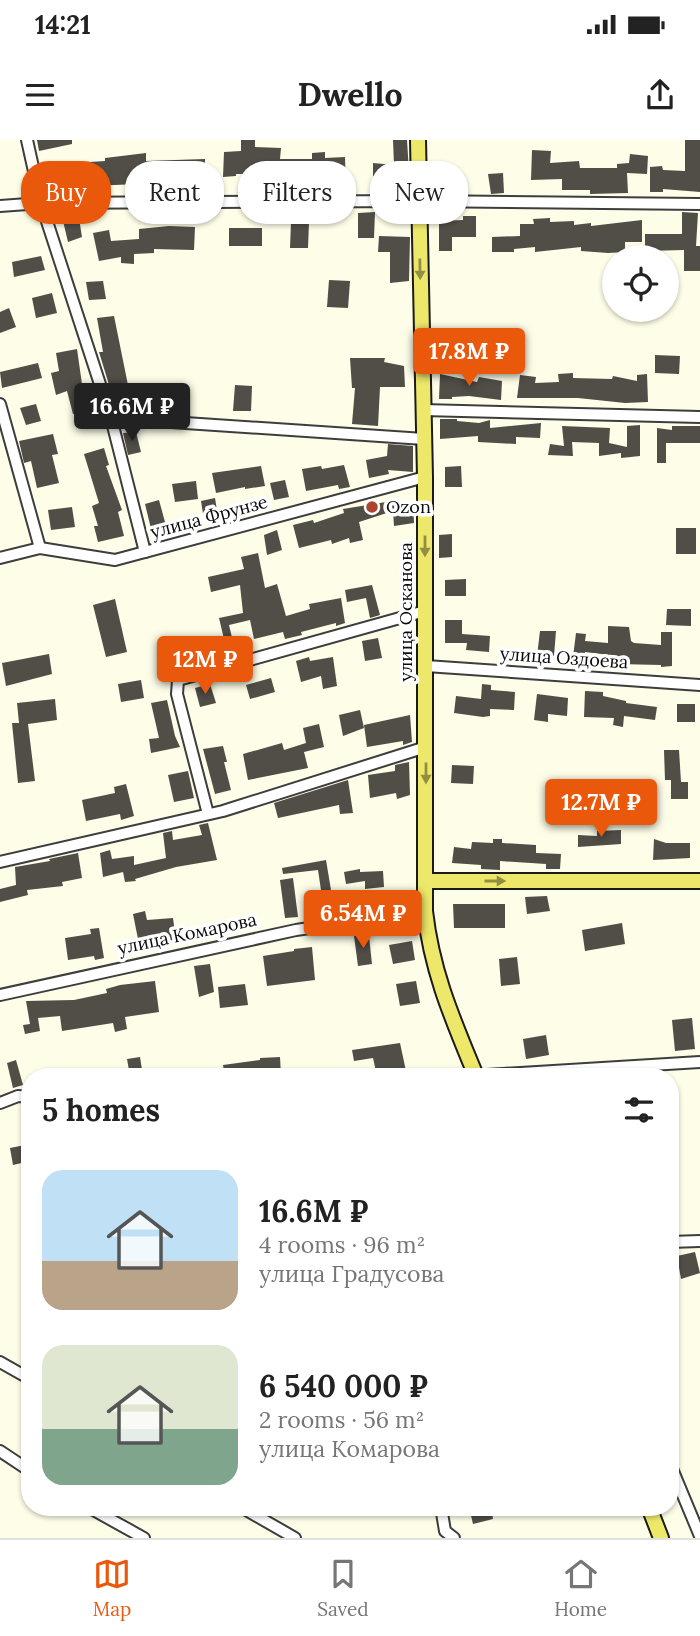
<!DOCTYPE html>
<html lang="en">
<head>
<meta charset="utf-8">
<style>
  body { margin:0; font-family:Lora,serif; background:#f6f6f6; color:#222; height:100vh; display:flex; flex-direction:column; font-size:26px; white-space:nowrap }
  * { box-sizing:border-box; margin:0 }
  p { font-size:23px; color:#767676 }
  .icon { flex:none; width:38px; height:38px; fill:none; stroke:currentColor; stroke-width:2; stroke-linecap:round; stroke-linejoin:round }
  .map { position:relative; flex:1; overflow:hidden }
  .drawer { position:absolute; left:21px; top:928px; width:658px; height:448px; display:flex; flex-direction:column; background:#fff; border-radius:28px; box-shadow:0 2px 5px #0004 }
  .drawer>* { flex:none }
  .top-card { position:absolute; left:21px; top:21px; width:658px; height:63px; display:flex; gap:14px }
  .fabs { position:absolute; left:602px; top:105px; display:grid; gap:14px }
  .fabs a { display:grid; place-items:center; width:77px; height:77px; border-radius:50%; background:#fff; box-shadow:0 2px 5px #0004; font-size:35px }
  .price { position:absolute; translate:-50% -60px; padding:0 16px; border-radius:7px; background:#ea580c; color:#fff; font-size:23px; line-height:46px; filter:drop-shadow(0 2px 4px #0008) }
  .price::after { content:''; position:absolute; left:50%; top:42px; width:21px; height:16px; margin-left:-10px; background:inherit; clip-path:polygon(0 0,100% 0,50% 100%) }
  .price.on { background:#222; color:#fff }
  ul { padding:0; list-style:none }
  li { display:flex; align-items:center; gap:21px; height:175px; padding:0 21px }
  li span { display:grid; place-items:center; flex:none; width:196px; height:140px; border-radius:21px; color:#555 }
  li>.icon { margin-inline-start:auto }
  span .icon { width:84px; height:84px; fill:#fffc; stroke-width:1 }
  li b { font-size:30px }
  h2 { display:flex; justify-content:space-between; align-items:center; height:84px; padding:0 21px; font-size:30px }
  .tag { padding:0 24px; border-radius:28px; background:#fff; box-shadow:0 2px 5px #0004; font-size:24px; line-height:63px }
  .tag.on { background:#ea580c; color:#fff }
  .status { display:flex; justify-content:space-between; align-items:center; height:49px; padding:0 35px; background:#fff; direction:ltr }
  .status svg { height:19px; fill:currentColor }
  header { display:flex; justify-content:space-between; align-items:center; height:91px; padding:0 21px; background:#fff; font-size:32px; font-weight:700 }
  .tabs { display:flex; justify-content:space-around; align-items:center; height:98px; border-top:2px solid #e0e0e0; background:#fff; font-size:19px; color:#767676 }
  .tabs a { display:grid; justify-items:center; gap:4px }
  .tabs .on { color:#ea580c }
  .map>svg:first-child { display:block }
</style>
</head>
<body>
<div class="status"><b>14:21</b><svg viewBox="0 0 49 12"><path d="M0 12V9h3v3zM5 12V6h3v6zM10 12V3h3v9zM15 12V0h3v12zM26 1h20v11H26zM47 4h2v5h-2z"/></svg></div>
<header><svg class="icon" aria-label="menu" viewBox="0 0 24 24"><path d="M4 6h16M4 12h16M4 18h16"/></svg>Dwello<svg class="icon" aria-label="share" viewBox="0 0 24 24"><path d="M12 15V3M7 8l5-5 5 5M5 13v7h14v-7"/></svg></header>
<div class="map">
<svg width="700" height="1398" viewBox="0 0 700 1398">
  <rect width="100%" height="100%" fill="#fdfde8"/>
  <g fill="#514d47">
    <path d="M37 0H72V4L39 11Z"/>
    <path d="M241 0H255V7L281 8 280 19H312V13L325 12V18L345 17 346 50 310 51 311 35H289V33L255 31V34H236V36L223 37 224 12 241 11Z"/>
    <path d="M393 0H407L409 32 386 34V47L373 46V23L394 25Z"/>
    <path d="M685 0H700V52L663 49V52H650V27L662 26 663 30 685 31Z"/>
    <path d="M532 10 551 11 550 23 579 21 580 28H617V24L629 23 630 14 648 16 647 34 627 33 628 53 590 54V50H562V39L531 40Z"/>
    <path d="M146 13V21L205 19V44L188 48V46L162 48V43L91 46 72 49 71 46 49 47 48 28H63V32L90 25V22L105 21V18Z"/>
    <path d="M503 33 504 53 491 54 488 34Z"/>
    <path d="M375 72 374 98H358V73Z"/>
    <path d="M682 72 698 73 696 106H700V131H684V110L645 111V94H682Z"/>
    <path d="M463 76H476V97H452V111H439V81L463 80Z"/>
    <path d="M79 78 82 97 68 102 63 81Z"/>
    <path d="M550 78V82L574 81V85L591 83V86L642 80V102H625V112L608 113 581 111V107L535 112V107L514 109V112H492V97L520 96V84H534L533 79Z"/>
    <path d="M291 82H309L308 108H290Z"/>
    <path d="M169 86 195 87 194 110 154 109V113L134 114V124L121 123V117L99 121 93 93 109 90 111 101 139 99V89Z"/>
    <rect x="229" y="88" width="33" height="18"/>
    <path d="M379 96 410 97 409 141 390 143V112H378Z"/>
    <path d="M41 116 45 130 14 137 12 122Z"/>
    <path d="M329 140 350 141 348 168 327 167Z"/>
    <path d="M103 141 106 159 89 160 86 142Z"/>
    <path d="M52 153 57 173 36 178 32 158Z"/>
    <path d="M9 168 16 187 0 193V172Z"/>
    <path d="M114 176 129 250 130 267H116L112 248H110L99 212H103L97 178Z"/>
    <path d="M443 197 464 199 462 220 441 218Z"/>
    <path d="M77 209 83 251 88 250 92 269 73 274 67 251 56 255 51 233 59 231 56 213Z"/>
    <path d="M655 215 680 216 679 234 655 233Z"/>
    <path d="M350 218H385L384 222 404 226 405 247H380L378 286 352 284 355 248H352Z"/>
    <path d="M38 223 42 238 2 248 0 232Z"/>
    <path d="M573 233V238L612 239 613 236 637 241V235L647 234 648 262 625 263 578 258H517L520 235 536 237 535 243 559 242 558 234Z"/>
    <path d="M440 234 477 242 479 237 502 241 501 260 469 256 452 257V259H439Z"/>
    <path d="M235 245 252 246 251 271H233Z"/>
    <path d="M36 264 41 281 26 285 20 268Z"/>
    <path d="M440 279H457V281L479 283 490 280V288L541 283 540 298 516 297V304L478 302V296L440 299Z"/>
    <path d="M640 285V316L621 318V313L599 316V303L572 302 573 316 548 315 550 304 564 306 562 286 610 288 609 303 627 307V286Z"/>
    <path d="M672 286H700V303H666V323H657V288L672 290Z"/>
    <path d="M136 292 141 312 128 315 123 293Z"/>
    <path d="M53 294 58 314 52 315 59 343 37 348 31 321 24 323 19 301Z"/>
    <path d="M388 304 413 306V332L388 330 389 334 369 338 366 320 387 316Z"/>
    <path d="M104 308 109 325 106 326 122 370 118 372 124 396 98 402 94 386H98L92 366 99 363 84 314Z"/>
    <path d="M344 325 350 347 339 349 338 345 306 351 302 329 321 326 322 329Z"/>
    <path d="M261 326 265 346 245 349V347L216 353 212 333Z"/>
    <path d="M461 326 462 347H445V327Z"/>
    <path d="M285 340 289 357 274 360 270 343Z"/>
    <path d="M196 341 198 359 175 362 172 344Z"/>
    <path d="M215 358 218 377 204 380 201 361Z"/>
    <path d="M159 360 168 393 153 397 145 364Z"/>
    <path d="M386 362 413 363 414 383 394 386 393 371 359 382 363 400 350 403 349 398 332 404 331 400 299 408 293 385 313 380 314 383 344 373 343 369Z"/>
    <path d="M72 367 75 387 51 390 48 370Z"/>
    <rect x="676" y="388" width="20" height="26"/>
    <path d="M277 390 282 410 267 415 264 395Z"/>
    <path d="M452 394V417L439 418V395Z"/>
    <path d="M258 413 265 448 277 444 286 476 310 469 309 464 341 458 345 483 336 486V483L301 492 302 495 285 499 283 492 254 499 250 480 229 485 236 514 228 516 219 478 243 473 240 445 211 452 208 437 244 429 241 417Z"/>
    <path d="M466 439V456H445V440Z"/>
    <path d="M413 441 414 466 402 468 400 444Z"/>
    <path d="M372 445 380 475 370 478 366 458 347 462 345 450Z"/>
    <path d="M115 459 127 512 106 517 93 465Z"/>
    <path d="M667 469H691V486L666 485Z"/>
    <path d="M445 480H462V494L490 496 489 512 466 510 467 503H445Z"/>
    <path d="M608 486 629 487 631 501 634 503 661 505V492H672V526L661 527V525L617 524 618 516 585 512 584 518 573 517 576 493 586 494 585 501 608 503Z"/>
    <path d="M540 491H556L554 516H537Z"/>
    <path d="M378 498 382 518 365 521 362 501Z"/>
    <path d="M49 514 52 534 6 546 2 523Z"/>
    <path d="M309 517 310 521 333 517 337 546 323 549 321 536 301 542 296 521Z"/>
    <path d="M271 538 275 552 250 559 246 545Z"/>
    <path d="M141 540 144 558 121 562 118 544Z"/>
    <path d="M210 544 216 563 200 567 195 548Z"/>
    <path d="M482 544 491 545V550L515 552 514 570 490 569V576L483 577 454 573 456 556 481 559Z"/>
    <path d="M585 551 603 552V556L626 561V563L657 567 655 580 624 576 623 587 613 585 614 578 584 577Z"/>
    <path d="M537 554 568 558 567 576 548 574V582L534 580Z"/>
    <path d="M55 559 57 580 28 584 35 641 18 643 12 583H19L17 563Z"/>
    <path d="M167 560 175 596 180 607 151 613 149 599 159 598 151 563Z"/>
    <rect x="677" y="564" width="18" height="18"/>
    <path d="M360 570 364 588 343 596 339 575Z"/>
    <path d="M410 575 412 602 403 605V601L367 607 364 585Z"/>
    <path d="M319 584 324 607 304 612 308 628 248 640 243 614 282 603 284 610 306 603 303 588Z"/>
    <path d="M223 606 227 622H224L231 650 215 654 203 609Z"/>
    <path d="M664 610H679L681 642H688V659H671V640H665Z"/>
    <path d="M409 622 410 655 397 659 396 653 370 658 368 635 395 631V625Z"/>
    <path d="M452 625 474 626 473 644 451 643Z"/>
    <path d="M188 631 194 658 174 662 168 635Z"/>
    <path d="M348 640 353 673 340 674 339 665 278 678 274 663Z"/>
    <path d="M126 644 134 676 121 680 120 674 86 681 82 660 115 653 114 647Z"/>
    <path d="M208 683 217 720 176 727 135 739 136 741 125 742 123 732 103 737 100 713 110 710 112 719 134 716V725L166 718 163 693 172 691 173 700 202 695 199 685Z"/>
    <path d="M621 690V704L578 707V695L597 696V691Z"/>
    <path d="M493 699H502V703L536 705V713L561 714 560 729H546V724L500 721V730L481 729V725L452 723 454 707 471 709 472 702 493 703Z"/>
    <path d="M654 699 666 703H690V718L653 720Z"/>
    <path d="M78 713 82 738 62 742 63 746 27 750 28 755 0 762V749L16 745 15 727 50 721 49 719Z"/>
    <path d="M326 720 334 768 324 770 318 730 283 734 282 728Z"/>
    <path d="M360 729V732L383 731 384 747 365 749V741L346 744 344 732Z"/>
    <path d="M293 738 298 777 285 778 280 740Z"/>
    <path d="M547 756 550 771 527 774 525 757Z"/>
    <path d="M453 764H505V788H454Z"/>
    <path d="M145 771 147 780 173 778 176 800 152 803V806L140 809 133 774Z"/>
    <path d="M622 783 625 804 585 811 582 790Z"/>
    <path d="M99 788 104 818 95 820 94 816 68 820 65 798 91 794 90 789Z"/>
    <path d="M354 796H369L372 824 358 826Z"/>
    <path d="M412 801 415 820 393 824 389 805Z"/>
    <path d="M312 807 315 840 267 846 263 816 294 811V809Z"/>
    <path d="M517 817 520 844 501 846 499 819Z"/>
    <path d="M210 824 214 852 199 857 194 826Z"/>
    <path d="M155 841 159 872 125 877 127 889 115 892 113 883 62 891 60 876 38 878 40 891 25 894 23 885 30 884 26 861 74 860 107 853 106 849 120 845Z"/>
    <path d="M416 841 420 863 400 866 396 844Z"/>
    <path d="M245 844 248 865 220 868 218 847Z"/>
    <path d="M692 878 695 909 675 911 672 880Z"/>
    <path d="M546 895 549 915 526 919 523 899Z"/>
    <path d="M400 903 406 931 386 936H377L373 918 354 921 352 910Z"/>
    <path d="M140 917 143 936H130L127 919Z"/>
    <path d="M280 917 281 936H225L223 925 260 920V918Z"/>
    <path d="M16 920 23 945 13 948 7 923Z"/>
    <path d="M30 1004V1021L13 1025 10 1008Z"/>
    <path d="M695 1112 700 1133 681 1139 677 1116Z"/>
    <path d="M469 1367H491L493 1379 473 1384Z"/>
  </g>
  <g fill="none" stroke-linecap="round" stroke-linejoin="round">
    <g stroke="#3d3d3d" stroke-width="14">
      <g id="minor">
        <path d="M27 0 41 63 111 278 145 412"/>
        <path d="M0 66 41 63 419 61 700 64"/>
        <path d="M0 264 40 408"/>
        <path d="M423 270 700 277"/>
        <path d="M111 278 424 299"/>
        <path d="M0 418 40 408 115 420 425 337"/>
        <path d="M426 526 700 545"/>
        <path d="M208 674 177 554 178 540 425 471"/>
        <path d="M0 722 223 671 426 607"/>
        <path d="M0 855 296 790 425 771"/>
        <path d="M471 936 700 922"/>
        <path d="M0 963 18 956 30 957"/>
        <path d="M670 1102 700 1101"/>
        <path d="M0 1222 30 1239"/>
        <path d="M0 1311 30 1331"/>
        <path d="M670 1324 700 1396"/>
        <path d="M88 1367 144 1398"/>
        <path d="M241 1367 295 1398"/>
        <path d="M441 1367 445 1391 454 1398"/>
      </g>
    </g>
    <g stroke="#1b1b1b" stroke-width="18">
      <g id="major">
        <path d="M418 0 425 337V771C432 833 453 880 476 936"/>
        <path d="M426 741H700"/>
        <path d="M649 1367 661 1398"/>
      </g>
    </g>
    <use href="#minor" stroke="#fff" stroke-width="10"/>
    <use href="#major" stroke="#ede869" stroke-width="14"/>
  </g>
  <defs><path id="oneway-solid" d="M-6-.8H1V-3.2L6.5 0L1 3.2V.8H-6Z" transform="scale(1.75)"/></defs>
  <g fill="#928f43">
    <use href="#oneway-solid" transform="translate(420 129) rotate(89)"/>
    <use href="#oneway-solid" transform="translate(425 406) rotate(90)"/>
    <use href="#oneway-solid" transform="translate(426 633) rotate(90)"/>
    <use href="#oneway-solid" transform="translate(495 741)"/>
  </g>
  <circle fill="#ac442f" stroke="#fff" stroke-width="2.5" cx="372" cy="367" r="7"/>
  <g text-anchor="middle" stroke-width="7" stroke-linejoin="round" paint-order="stroke">
    <g font-size="18" fill="#0a0a0a" stroke="#fff" text-anchor="start">
      <text x="386" y="373">Ozon</text>
    </g>
    <g font-size="18" fill="#0a0a0a" stroke="#fff">
      <text transform="translate(209 377) rotate(-15)" y="6">улица Фрунзе</text>
      <text transform="translate(406 472) rotate(-90)" y="6">улица Осканова</text>
      <text transform="translate(564 518) rotate(4)" y="6">улица Оздоева</text>
      <text transform="translate(187 794) rotate(-12)" y="6">улица Комарова</text>
    </g>
  </g>
</svg>
<div class="fabs">
<a><svg class="icon" aria-label="locate" viewBox="0 0 24 24"><circle cx="12" cy="12" r="6"/><path d="M12 2v4M12 18v4M2 12h4M18 12h4"/></svg></a>
</div>
<b class="price" style="left:469px;top:248px">17.8M ₽</b>
<b class="price on" style="left:132px;top:303px">16.6M ₽</b>
<b class="price" style="left:205px;top:556px">12M ₽</b>
<b class="price" style="left:601px;top:699px">12.7M ₽</b>
<b class="price" style="left:363px;top:810px">6.54M ₽</b>
<div class="top-card">
<a class="tag on">Buy</a>
<a class="tag">Rent</a>
<a class="tag">Filters</a>
<a class="tag">New</a>
</div>
<section class="drawer">
<h2>5 homes<svg class="icon" aria-label="filters" viewBox="0 0 24 24"><path d="M4 7h16M4 17h16"/><circle cx="9" cy="7" r="2"/><circle cx="15" cy="17" r="2"/></svg></h2>
<ul>
<li><span style="background:linear-gradient(#bfe0f5 65%,#b9a48a 0)"><svg class="icon" aria-label="home" viewBox="0 0 24 24"><path d="M3 11l9-7 9 7M6 9v11h12V9"/></svg></span><div><b>16.6M ₽</b><p>4 rooms · 96 m²</p><p>улица Градусова</p></div></li>
<li><span style="background:linear-gradient(#dfe7d0 60%,#7fa58c 0)"><svg class="icon" aria-label="home" viewBox="0 0 24 24"><path d="M3 11l9-7 9 7M6 9v11h12V9"/></svg></span><div><b>6 540 000 ₽</b><p>2 rooms · 56 m²</p><p>улица Комарова</p></div></li>
</ul>
</section>
</div>
<nav class="tabs">
<a class="on"><svg class="icon" aria-label="map" viewBox="0 0 24 24"><path d="M3 6l6-2 6 2 6-2v14l-6 2-6-2-6 2zM9 4v14M15 6v14"/></svg>Map</a>
<a><svg class="icon" aria-label="saved" viewBox="0 0 24 24"><path d="M7 4h10v16l-5-4-5 4z"/></svg>Saved</a>
<a><svg class="icon" aria-label="home" viewBox="0 0 24 24"><path d="M3 11l9-7 9 7M6 9v11h12V9"/></svg>Home</a>
</nav>
</body>
</html>
